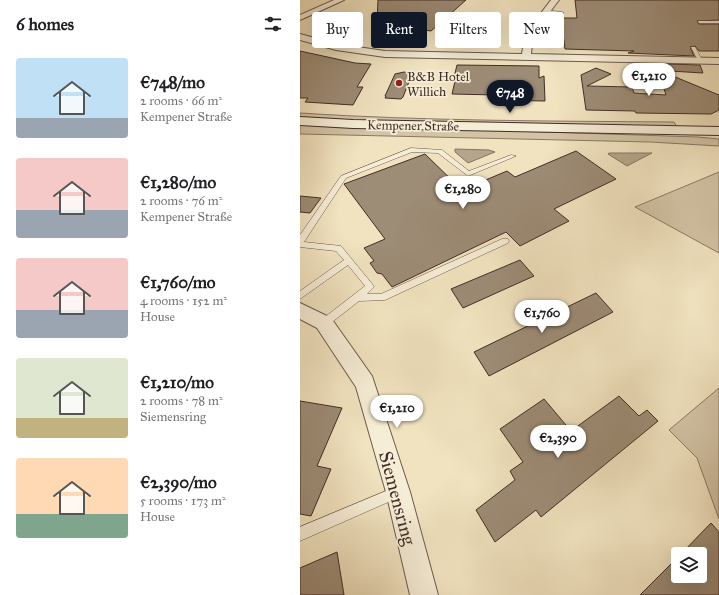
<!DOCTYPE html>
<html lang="en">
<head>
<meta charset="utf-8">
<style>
  body { margin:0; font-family:"IM FELL Great Primer",serif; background:#f6f6f6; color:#202124; height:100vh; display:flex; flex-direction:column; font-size:15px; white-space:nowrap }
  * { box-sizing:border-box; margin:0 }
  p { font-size:13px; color:#757577 }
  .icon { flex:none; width:22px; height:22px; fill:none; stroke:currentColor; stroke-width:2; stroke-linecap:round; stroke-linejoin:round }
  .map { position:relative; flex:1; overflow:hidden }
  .panel { display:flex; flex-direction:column; background:#fff; width:300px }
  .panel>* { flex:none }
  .guide { position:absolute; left:12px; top:12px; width:347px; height:36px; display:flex; gap:8px }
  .controls { position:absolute; left:371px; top:547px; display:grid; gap:8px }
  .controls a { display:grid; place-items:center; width:36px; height:36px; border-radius:4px; background:#fff; box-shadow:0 4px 16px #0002; font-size:20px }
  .price { position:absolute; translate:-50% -34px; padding:0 9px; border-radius:14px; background:#fff; color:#222; font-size:13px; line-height:26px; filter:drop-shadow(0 1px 2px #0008) }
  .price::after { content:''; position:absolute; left:50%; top:24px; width:12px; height:9px; margin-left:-6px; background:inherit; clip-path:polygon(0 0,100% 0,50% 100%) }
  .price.current { background:#111827; color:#fff }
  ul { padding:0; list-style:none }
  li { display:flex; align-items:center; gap:12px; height:100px; padding:0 16px }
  li span { display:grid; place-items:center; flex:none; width:112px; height:80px; border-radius:4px; color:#555 }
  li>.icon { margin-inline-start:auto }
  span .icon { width:48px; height:48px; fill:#fffc; stroke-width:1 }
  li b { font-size:17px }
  h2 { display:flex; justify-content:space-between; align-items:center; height:48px; padding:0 16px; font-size:17px }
  .chip { padding:0 14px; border-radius:4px; background:#fff; box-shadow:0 4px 16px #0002; font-size:14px; line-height:36px }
  .chip.current { background:#111827; color:#fff }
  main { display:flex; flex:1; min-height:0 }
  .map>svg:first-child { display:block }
</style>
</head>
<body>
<main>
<section class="panel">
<h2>6 homes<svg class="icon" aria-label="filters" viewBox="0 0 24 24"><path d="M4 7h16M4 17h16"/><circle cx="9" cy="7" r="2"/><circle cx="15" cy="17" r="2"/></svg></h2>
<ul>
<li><span style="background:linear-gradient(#bfe0f5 75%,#9aa5b1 0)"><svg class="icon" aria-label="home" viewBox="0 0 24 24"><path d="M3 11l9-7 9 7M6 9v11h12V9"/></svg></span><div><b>€748/mo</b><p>2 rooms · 66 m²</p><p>Kempener Straße</p></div></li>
<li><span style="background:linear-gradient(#f6c9c9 65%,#9aa5b1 0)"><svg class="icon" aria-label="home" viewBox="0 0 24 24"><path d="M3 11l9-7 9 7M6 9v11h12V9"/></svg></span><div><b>€1,280/mo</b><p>2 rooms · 76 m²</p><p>Kempener Straße</p></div></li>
<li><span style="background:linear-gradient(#f6c9c9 65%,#9aa5b1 0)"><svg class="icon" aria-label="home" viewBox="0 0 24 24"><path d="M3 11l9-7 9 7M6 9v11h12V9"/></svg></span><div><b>€1,760/mo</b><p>4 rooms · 152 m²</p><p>House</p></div></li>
<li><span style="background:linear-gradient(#dfe7d0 75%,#c2b280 0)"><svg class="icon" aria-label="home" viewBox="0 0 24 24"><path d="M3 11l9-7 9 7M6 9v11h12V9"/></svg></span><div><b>€1,210/mo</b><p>2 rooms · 78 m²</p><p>Siemensring</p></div></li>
<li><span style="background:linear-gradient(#ffd9b3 70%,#7fa58c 0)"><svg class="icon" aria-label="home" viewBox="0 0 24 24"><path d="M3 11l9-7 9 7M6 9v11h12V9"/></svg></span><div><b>€2,390/mo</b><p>5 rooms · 173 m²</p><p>House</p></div></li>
</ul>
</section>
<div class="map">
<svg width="419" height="595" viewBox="0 0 419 595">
  <rect width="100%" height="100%" fill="#f1e3c0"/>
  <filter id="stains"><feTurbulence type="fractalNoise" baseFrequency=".005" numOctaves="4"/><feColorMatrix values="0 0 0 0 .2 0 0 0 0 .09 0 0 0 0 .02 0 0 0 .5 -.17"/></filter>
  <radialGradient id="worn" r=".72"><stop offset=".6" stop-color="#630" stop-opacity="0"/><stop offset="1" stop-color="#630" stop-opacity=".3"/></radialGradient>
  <g fill="#d3c4a6" stroke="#8a7866">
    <path d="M0 113C124 121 250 121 374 122L377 127 58 121 0 118Z"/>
    <path d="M0 124 398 137 419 139V146L350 142 0 134Z"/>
    <path d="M419 172V253L335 207Z"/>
    <path d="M419 388V519L397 458 369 430Z"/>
  </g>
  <g fill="#b5a58c" stroke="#877563">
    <path d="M155 149 189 150 195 152 168 163 155 152Z"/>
    <path d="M309 153H352L327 166 308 154Z"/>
  </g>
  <g fill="#9d8c76" stroke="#412d26">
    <path d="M78 0H166L131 31 80 24 84 22 77 21Z"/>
    <path d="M275 0H419V20L397 21 399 24H419V51H399L395 46 390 47 394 56 328 53 334 51 265 49 261 18H277Z"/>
    <path d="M0 51 55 63 71 64 57 87H63L53 105 5 102 8 98H0Z"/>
    <path d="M368 64 400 65 403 73 370 71Z"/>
    <path d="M157 65 239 66V78L244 76 245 101 195 100 196 95 152 94 156 77H154Z"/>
    <path d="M296 68 311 74 287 86 332 87 334 93 366 95 361 79 368 74 419 95V110L411 114 336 113 335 111 286 110 281 75Z"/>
    <path d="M104 72 112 74 103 97 101 99 85 98 86 96H85L95 74Z"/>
    <path d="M276 151 316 179 254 209 269 221 220 246 206 232 92 287 82 274 77 273 70 263 74 261 64 248 85 239 44 184 125 154 162 190 207 171 215 177Z"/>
    <path d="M0 196 21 198 10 213 0 212Z"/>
    <path d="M220 260 234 276 163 308 151 289Z"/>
    <path d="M296 293 313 312 189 376 174 352Z"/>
    <path d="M319 396 339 416 347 410 358 421 241 517 236 510 195 542 176 510 215 480 210 471 223 462 200 429 244 399 271 431Z"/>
    <path d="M0 401 42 408 17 466 31 469 11 516 0 514Z"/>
    <path d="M411 523 419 532V595H340L378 557V576H400V554H381Z"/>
    <path d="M37 552 44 595H0V568Z"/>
  </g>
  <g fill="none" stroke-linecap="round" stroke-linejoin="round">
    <g stroke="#6d5a4c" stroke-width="1">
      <g id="lane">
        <path d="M245 10 262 12 264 13 262 14 246 12Z"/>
        <path d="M398 21H419V23H399Z"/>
        <path d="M391 47H395L402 60H398Z"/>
        <path d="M111 148 142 150 169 171 211 155 216 156 168 176 138 153 112 152 46 178 4 242 41 246 73 285 74 287 67 294H81L202 239H208L209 241 208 243 85 300 59 301 27 326 24 327 21 326 19 323 21 320 65 286 48 265 0 299V291L44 260 36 251 0 247V235L41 176Z"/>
        <path d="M98 486 102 488 104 492 102 496 0 541V527Z"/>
      </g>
    </g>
    <g stroke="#6d5a4c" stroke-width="2">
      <g id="street">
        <path d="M34 0H44L0 20V15Z"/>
        <path d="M251 0H259L233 34 231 54 419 58V64L85 57 36 50 0 40V34L37 44 85 51 222 54 225 34Z"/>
        <path d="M0 303 31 318 72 376 110 492 138 595H110L86 492 56 387 17 328 0 319Z"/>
      </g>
    </g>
    <g stroke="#412d26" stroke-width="2">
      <path id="secondary" d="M0 117 53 120 419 127V135L53 128 0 125Z"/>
    </g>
    <use href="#lane" fill="#f6edd6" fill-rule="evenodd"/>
    <use href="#street" fill="#f6edd6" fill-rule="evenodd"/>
    <use href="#secondary" fill="#f6edd6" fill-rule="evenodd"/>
  </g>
  <circle fill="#8f2418" stroke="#f6edd6" stroke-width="1.5" cx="99" cy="83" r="4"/>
  <g text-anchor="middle" stroke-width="3.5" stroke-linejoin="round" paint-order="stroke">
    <g font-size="13" fill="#412d26" stroke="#f6edd6" text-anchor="start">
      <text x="107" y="81">B&amp;B Hotel<tspan x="107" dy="15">Willich</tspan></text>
    </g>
    <g font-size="13" fill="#412d26" stroke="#f6edd6">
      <text transform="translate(113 125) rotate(1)" y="5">Kempener Straße</text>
    </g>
    <g font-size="19" fill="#412d26" stroke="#f6edd6">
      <text transform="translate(98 498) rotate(75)" y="7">Siemensring</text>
    </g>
  </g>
  <rect width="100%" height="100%" filter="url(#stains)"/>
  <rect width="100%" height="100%" fill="url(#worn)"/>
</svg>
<div class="controls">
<a><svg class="icon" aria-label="layers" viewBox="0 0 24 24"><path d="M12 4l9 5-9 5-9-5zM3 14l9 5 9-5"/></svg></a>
</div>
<b class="price" style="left:349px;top:97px">€1,210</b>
<b class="price current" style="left:210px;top:114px">€748</b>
<b class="price" style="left:163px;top:210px">€1,280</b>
<b class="price" style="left:242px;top:334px">€1,760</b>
<b class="price" style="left:97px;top:429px">€1,210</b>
<b class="price" style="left:258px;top:459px">€2,390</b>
<div class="guide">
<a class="chip">Buy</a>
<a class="chip current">Rent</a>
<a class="chip">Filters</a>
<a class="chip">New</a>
</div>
</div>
</main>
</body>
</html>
